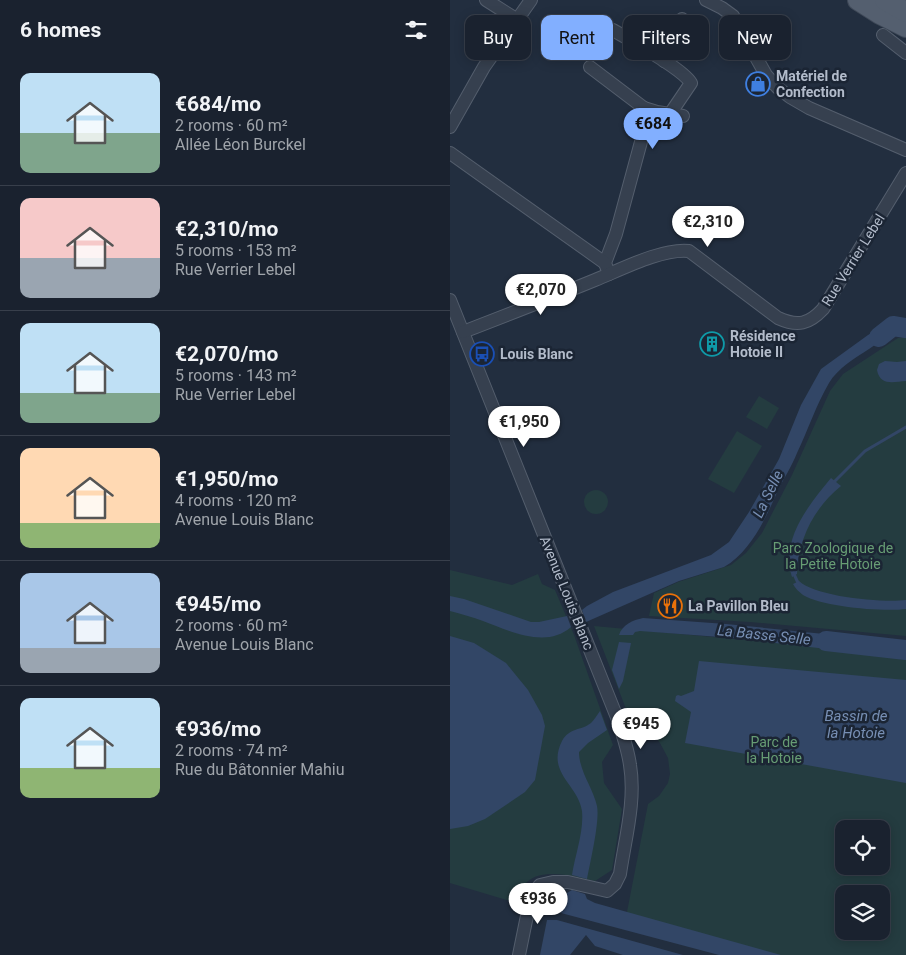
<!DOCTYPE html>
<html lang="en">
<head>
<meta charset="utf-8">
<style>
  body { margin:0; font-family:Roboto,sans-serif; background:#232a37; color:#f1f3f6; height:100vh; display:flex; flex-direction:column; font-size:19px; white-space:nowrap }
  * { box-sizing:border-box; margin:0 }
  p { font-size:16px; color:#9fa4aa }
  .icon { flex:none; width:28px; height:28px; fill:none; stroke:currentColor; stroke-width:2; stroke-linecap:round; stroke-linejoin:round }
  .map { position:relative; flex:1; overflow:hidden }
  .details { display:flex; flex-direction:column; background:#1a222f; width:450px }
  .details>* { flex:none }
  .guide { position:absolute; left:15px; top:15px; width:365px; height:45px; display:flex; gap:10px }
  .fabs { position:absolute; left:385px; top:820px; display:grid; gap:10px }
  .fabs a { display:grid; place-items:center; width:55px; height:55px; border-radius:10px; background:#1a222f; box-shadow:0 2px 12px #0003,0 0 0 1px #383f4b; font-size:25px }
  .price { position:absolute; translate:-50% -42px; padding:0 11px; border-radius:18px; background:#fff; color:#222; font-size:16px; line-height:32px; filter:drop-shadow(0 1px 2px #0008) }
  .price::after { content:''; position:absolute; left:50%; top:30px; width:15px; height:11px; margin-left:-8px; background:inherit; clip-path:polygon(0 0,100% 0,50% 100%) }
  .price.active { background:#82afff; color:#111 }
  ul { padding:0; list-style:none }
  li { display:flex; align-items:center; gap:15px; height:125px; padding:0 20px }
  li+li { border-top:1px solid #383f4b }
  li span { display:grid; place-items:center; flex:none; width:140px; height:100px; border-radius:10px; color:#555 }
  li>.icon { margin-inline-start:auto }
  span .icon { width:60px; height:60px; fill:#fffc; stroke-width:1 }
  li b { font-size:21px }
  h2 { display:flex; justify-content:space-between; align-items:center; height:60px; padding:0 20px; font-size:21px }
  .tag { padding:0 18px; border-radius:10px; background:#1a222f; box-shadow:0 2px 12px #0003,0 0 0 1px #383f4b; font-size:18px; line-height:45px }
  .tag.active { background:#82afff; color:#111 }
  main { display:flex; flex:1; min-height:0 }
  .map>svg:first-child { display:block }
</style>
</head>
<body>
<main>
<section class="details">
<h2>6 homes<svg class="icon" aria-label="filters" viewBox="0 0 24 24"><path d="M4 7h16M4 17h16"/><circle cx="9" cy="7" r="2"/><circle cx="15" cy="17" r="2"/></svg></h2>
<ul>
<li><span style="background:linear-gradient(#bfe0f5 60%,#7fa58c 0)"><svg class="icon" aria-label="home" viewBox="0 0 24 24"><path d="M3 11l9-7 9 7M6 9v11h12V9"/></svg></span><div><b>€684/mo</b><p>2 rooms · 60 m²</p><p>Allée Léon Burckel</p></div></li>
<li><span style="background:linear-gradient(#f6c9c9 60%,#9aa5b1 0)"><svg class="icon" aria-label="home" viewBox="0 0 24 24"><path d="M3 11l9-7 9 7M6 9v11h12V9"/></svg></span><div><b>€2,310/mo</b><p>5 rooms · 153 m²</p><p>Rue Verrier Lebel</p></div></li>
<li><span style="background:linear-gradient(#bfe0f5 70%,#7fa58c 0)"><svg class="icon" aria-label="home" viewBox="0 0 24 24"><path d="M3 11l9-7 9 7M6 9v11h12V9"/></svg></span><div><b>€2,070/mo</b><p>5 rooms · 143 m²</p><p>Rue Verrier Lebel</p></div></li>
<li><span style="background:linear-gradient(#ffd9b3 75%,#8fb573 0)"><svg class="icon" aria-label="home" viewBox="0 0 24 24"><path d="M3 11l9-7 9 7M6 9v11h12V9"/></svg></span><div><b>€1,950/mo</b><p>4 rooms · 120 m²</p><p>Avenue Louis Blanc</p></div></li>
<li><span style="background:linear-gradient(#a9c7e8 75%,#9aa5b1 0)"><svg class="icon" aria-label="home" viewBox="0 0 24 24"><path d="M3 11l9-7 9 7M6 9v11h12V9"/></svg></span><div><b>€945/mo</b><p>2 rooms · 60 m²</p><p>Avenue Louis Blanc</p></div></li>
<li><span style="background:linear-gradient(#bfe0f5 70%,#8fb573 0)"><svg class="icon" aria-label="home" viewBox="0 0 24 24"><path d="M3 11l9-7 9 7M6 9v11h12V9"/></svg></span><div><b>€936/mo</b><p>2 rooms · 74 m²</p><p>Rue du Bâtonnier Mahiu</p></div></li>
</ul>
</section>
<div class="map">
<svg width="456" height="955" viewBox="0 0 456 955">
  <rect width="100%" height="100%" fill="#222e3f"/>
  <g fill="#243c40" fill-rule="evenodd">
    <path d="M456 337V636L300 622 199 616 204 593 228 582 281 565 296 553 312 533 342 475 380 391 393 374 448 338Z"/>
    <path d="M309 396 329 408 317 429 296 417Z"/>
    <path d="M287 431 312 446 284 493 258 479Z"/>
    <circle cx="146" cy="502" r="12"/>
    <path d="M0 570 62 585 88 574 92 584 105 590 124 635 163 745 152 762 154 783 172 809 162 870 145 881C126 877 93 867 77 882 72 886 70 896 67 903L0 883Z"/>
    <path d="M144 626 456 655V955H321L176 917 198 804 209 796 218 783 220 774 218 758 210 743 199 729 178 714ZM394 829H431V866H394ZM394 894H431V931H394Z"/>
  </g>
  <g fill="#324666">
    <path d="M453 319V332C440 333 430 342 419 349 405 358 388 368 379 383 366 405 358 430 347 453 342 466 334 478 328 490 316 518 301 551 274 567L229 581 136 622 132 610 137 606 163 592 261 555 279 542 299 512 329 459 351 405 371 369 418 335 443 321Z"/>
    <path d="M435 361 447 362 456 361V381C443 382 430 386 427 370L429 364Z"/>
    <path d="M381 478 391 486C364 508 348 539 347 574L342 577C330 539 359 505 381 478Z"/>
    <path d="M349 581C366 597 433 603 456 600V609C433 612 373 607 353 595 349 592 345 588 343 584Z"/>
    <path d="M0 596 14 599 81 622H89L117 616 121 627C96 649 60 631 33 621 23 617 11 614 0 611Z"/>
    <path d="M193 618 276 624 404 637 403 652 283 638 190 631 185 632 183 635H169C172 625 183 620 193 618Z"/>
    <path d="M0 636 24 643 56 663 78 690 92 715 95 726 85 780 75 792 35 819 18 826 0 829Z"/>
    <path d="M408 638 456 642V657L407 652Z"/>
    <path d="M169 642 181 643 173 681 169 689 162 670Z"/>
    <path d="M249 661 456 680V783L235 743 241 712 225 701 226 696 228 695 231 696 244 691Z"/>
    <path d="M150 711 157 730 138 743 129 752C129 771 143 788 147 806 150 821 140 863 137 879L122 875C125 855 134 832 132 811 128 784 96 773 112 741 120 727 131 731 141 723 144 720 147 715 150 711Z"/>
    <path d="M122 890 135 894 137 899 145 903 331 955H269L111 913 117 893Z"/>
    <path d="M97 920H107L233 955H173L145 946 136 935 120 955H90Z"/>
  </g>
  <g fill="none" stroke-linecap="round" stroke-linejoin="round">
    <g stroke="#324666" stroke-width="3">
      <path d="M383 483 415 451 456 427"/>
      <path d="M343 572 349 585"/>
    </g>
    <g stroke="#324666" stroke-width="20">
      <path d="M429 337 443 326 456 328"/>
      <path d="M376 641 456 650"/>
    </g>
    <g stroke="#545e6d" stroke-width="14">
      <g id="street">
        <path d="M36 0 66 19"/>
        <path d="M256 0 272 8 283 16 316 75 328 88 340 97 359 108 456 150"/>
        <path d="M163 30C181 41 232 68 241 83L220 114"/>
        <path d="M433 35 456 53"/>
        <path d="M214 61 232 19"/>
        <path d="M140 67 194 108 196 117 195 127 166 234 155 263 159 274"/>
        <path d="M194 108 207 112 233 116"/>
        <path d="M0 127 34 67 81 0"/>
        <path d="M0 153 155 263"/>
        <path d="M0 300 168 720C173 735 178 750 180 765 186 801 175 839 170 874L165 884 157 891 118 882H103L90 885 81 896 69 955"/>
        <path d="M13 332C57 315 101 298 145 280 170 270 212 248 239 251L328 318C348 327 359 324 373 309L456 173"/>
      </g>
    </g>
    <g stroke="#3f4958" stroke-width="22">
      <g id="primary">
        <path d="M408 0 430 14 456 27"/>
        <path d="M435 0 456 12"/>
      </g>
    </g>
    <use href="#street" stroke="#36404f" stroke-width="12"/>
    <use href="#primary" stroke="#545f6f" stroke-width="20"/>
  </g>
  <defs>
    <g id="shop-ring" transform="scale(1.25)"><circle r="9.5" fill="#1b2534" stroke="#3f7fe0" stroke-width="1.5"/><path d="M-5-2.5h2.3a2.7 3.5 0 0 1 5.4 0H5L5.5 6h-11ZM-1.5-2.5h3a1.5 2.3 0 0 0-3 0Z" fill="#3f7fe0"/></g>
    <g id="building-ring" transform="scale(1.25)"><circle r="9.5" fill="#1b2534" stroke="#0f9aa8" stroke-width="1.5"/><path d="M-4-6H4V6H1V3H-1V6H-4ZM-2.5-4.3h1.7v1.8h-1.7ZM.8-4.3h1.7v1.8H.8ZM-2.5-1h1.7V.8h-1.7ZM.8-1h1.7V.8H.8Z" fill="#0f9aa8"/></g>
    <g id="bus-ring" transform="scale(1.25)"><circle r="9.5" fill="#1b2534" stroke="#1a4fb4" stroke-width="1.5"/><path d="M-5-6H5V4H4V6H2V4H-2V6H-4V4H-5ZM-3.5-4V0h7V-4ZM-3.5 1.2v1.5H-2V1.2ZM2 1.2v1.5H3.5V1.2Z" fill="#1a4fb4"/></g>
    <g id="restaurant-ring" transform="scale(1.25)"><circle r="9.5" fill="#1b2534" stroke="#e8710a" stroke-width="1.5"/><path d="M-5-6h1v4h1v-4h1v4h1v-4h1v5L-1.5 .5V6h-2V.5L-5-1ZM5-6V6H3V1.5H1.5Q1.5-4 5-6Z" fill="#e8710a"/></g>
  </defs>
  <g fill-rule="evenodd">
    <use href="#shop-ring" x="308" y="84"/>
    <use href="#building-ring" x="262" y="344"/>
    <use href="#bus-ring" x="32" y="354"/>
    <use href="#restaurant-ring" x="220" y="606"/>
  </g>
  <g text-anchor="middle" stroke-width="5" stroke-linejoin="round" paint-order="stroke">
    <g font-size="14" font-weight="bold" fill="#b2bbca" stroke="#1b2534" text-anchor="start">
      <text x="326" y="81">Matériel de<tspan x="326" dy="16">Confection</tspan></text>
      <text x="280" y="341">Résidence<tspan x="280" dy="16">Hotoie II</tspan></text>
      <text x="50" y="359">Louis Blanc</text>
      <text x="238" y="611">La Pavillon Bleu</text>
    </g>
    <g font-size="14" fill="#b2bbca" stroke="#1b2534">
      <text transform="translate(403 260) rotate(-58)" y="5">Rue Verrier Lebel</text>
      <text transform="translate(117 593) rotate(68)" y="5">Avenue Louis Blanc</text>
    </g>
    <g font-size="14" fill="#679d74" stroke="#1b2534">
      <text x="383" y="553">Parc Zoologique de<tspan x="383" dy="16">la Petite Hotoie</tspan></text>
      <text x="324" y="747">Parc de<tspan x="324" dy="16">la Hotoie</tspan></text>
    </g>
    <g font-size="15" font-style="italic" fill="#778fb4" stroke="#1b2534">
      <text transform="translate(318 494) rotate(-64)" y="5">La Selle</text>
      <text transform="translate(314 635) rotate(6)" y="5">La Basse Selle</text>
      <text x="406" y="721">Bassin de<tspan x="406" dy="17">la Hotoie</tspan></text>
    </g>
  </g>
</svg>
<div class="fabs">
<a><svg class="icon" aria-label="locate" viewBox="0 0 24 24"><circle cx="12" cy="12" r="6"/><path d="M12 2v4M12 18v4M2 12h4M18 12h4"/></svg></a>
<a><svg class="icon" aria-label="layers" viewBox="0 0 24 24"><path d="M12 4l9 5-9 5-9-5zM3 14l9 5 9-5"/></svg></a>
</div>
<b class="price active" style="left:203px;top:150px">€684</b>
<b class="price" style="left:258px;top:248px">€2,310</b>
<b class="price" style="left:91px;top:316px">€2,070</b>
<b class="price" style="left:74px;top:448px">€1,950</b>
<b class="price" style="left:191px;top:750px">€945</b>
<b class="price" style="left:88px;top:925px">€936</b>
<div class="guide">
<a class="tag">Buy</a>
<a class="tag active">Rent</a>
<a class="tag">Filters</a>
<a class="tag">New</a>
</div>
</div>
</main>
</body>
</html>
